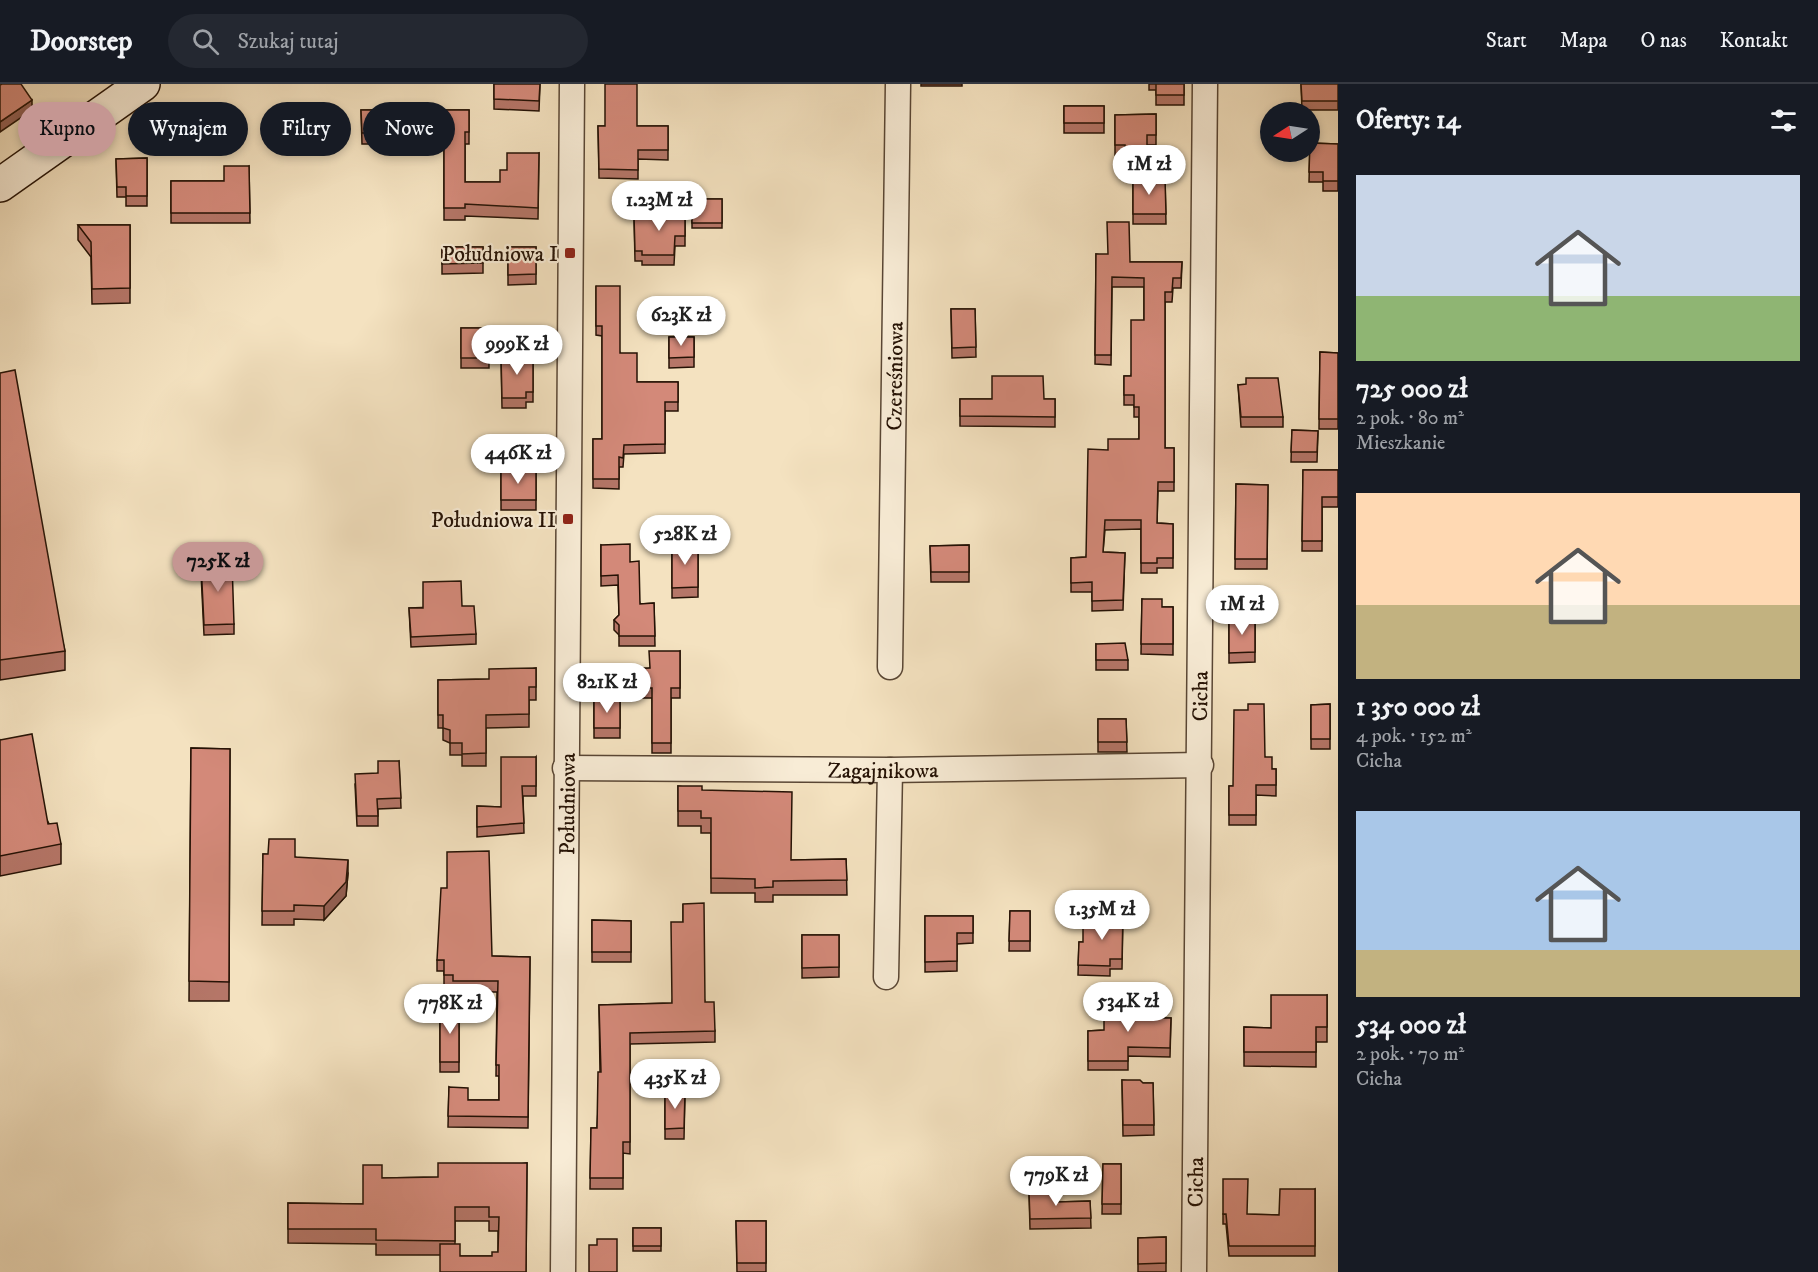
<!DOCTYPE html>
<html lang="pl">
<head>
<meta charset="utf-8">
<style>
  body { margin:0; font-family:"IM FELL DW Pica",serif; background:#242831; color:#f1f3f6; height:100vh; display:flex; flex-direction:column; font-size:22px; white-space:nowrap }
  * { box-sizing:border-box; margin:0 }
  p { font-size:20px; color:#9ea1a6 }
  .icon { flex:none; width:33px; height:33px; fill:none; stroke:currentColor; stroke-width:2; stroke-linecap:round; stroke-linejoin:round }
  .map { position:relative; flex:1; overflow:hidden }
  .side { display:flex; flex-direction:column; background:#171b24; width:480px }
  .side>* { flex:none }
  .hud { position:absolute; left:18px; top:18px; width:570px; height:54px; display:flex; gap:12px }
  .needle { width:39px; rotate:258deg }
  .buttons { position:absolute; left:1260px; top:18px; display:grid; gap:12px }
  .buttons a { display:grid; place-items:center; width:60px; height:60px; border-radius:50%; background:#171b24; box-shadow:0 3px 9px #0003; font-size:30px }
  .price { position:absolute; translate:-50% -51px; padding:0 14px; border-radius:21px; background:#fff; color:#222; font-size:20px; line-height:39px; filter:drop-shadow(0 2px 3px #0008) }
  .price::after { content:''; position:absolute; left:50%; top:36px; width:18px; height:14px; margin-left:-9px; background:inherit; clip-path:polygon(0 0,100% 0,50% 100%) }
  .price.selected { background:#c59692; color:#111 }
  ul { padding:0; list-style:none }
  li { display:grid; align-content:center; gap:12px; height:318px; padding:0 18px }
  li span { display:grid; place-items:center; height:186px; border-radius:0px; color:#555 }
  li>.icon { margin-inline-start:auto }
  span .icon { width:108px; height:108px; fill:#fffc; stroke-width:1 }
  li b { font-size:26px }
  h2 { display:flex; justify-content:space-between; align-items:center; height:72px; padding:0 18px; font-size:26px }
  .pill { padding:0 21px; border-radius:27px; background:#171b24; box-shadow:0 3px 9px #0003; font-size:21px; line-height:54px }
  .pill.selected { background:#c59692; color:#111 }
  header { display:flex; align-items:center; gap:36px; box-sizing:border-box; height:84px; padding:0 30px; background:#171b24; border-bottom:2px solid #363941 }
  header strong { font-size:28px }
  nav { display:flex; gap:33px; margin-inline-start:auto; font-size:21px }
  .search { width:420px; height:54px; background:#242831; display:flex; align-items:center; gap:15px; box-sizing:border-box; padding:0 21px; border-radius:33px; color:#9ea1a6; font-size:22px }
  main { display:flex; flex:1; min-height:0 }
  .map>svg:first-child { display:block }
</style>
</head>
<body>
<header>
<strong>Doorstep</strong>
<div class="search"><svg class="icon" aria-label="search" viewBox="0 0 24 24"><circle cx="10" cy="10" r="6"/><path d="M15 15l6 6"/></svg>Szukaj tutaj</div>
<nav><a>Start</a><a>Mapa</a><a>O nas</a><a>Kontakt</a></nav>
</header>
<main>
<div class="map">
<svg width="1338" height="1188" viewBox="0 0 1338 1188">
  <rect width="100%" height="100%" fill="#f4e2c0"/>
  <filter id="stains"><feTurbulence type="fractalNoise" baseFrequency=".00333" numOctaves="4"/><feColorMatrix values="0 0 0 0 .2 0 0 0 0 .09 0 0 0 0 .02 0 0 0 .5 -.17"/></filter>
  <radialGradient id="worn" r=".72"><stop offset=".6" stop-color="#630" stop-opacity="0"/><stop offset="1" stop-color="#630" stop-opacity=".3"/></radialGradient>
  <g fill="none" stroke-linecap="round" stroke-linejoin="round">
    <g stroke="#594634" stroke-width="27">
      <g id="street">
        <path id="s1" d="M890 583 898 0"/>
        <path id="s2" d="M565 684 890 686 1201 681"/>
        <path d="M886 893 890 686"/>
        <path id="s3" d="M563 1188 572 0"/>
        <path id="s4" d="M1194 1188 1205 0"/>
      </g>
    </g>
    <g stroke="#251205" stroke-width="36">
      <path id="secondary" d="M0 101 143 0"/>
    </g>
    <use href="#street" stroke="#f8ecd6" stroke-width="24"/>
    <use href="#secondary" stroke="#f8ecd6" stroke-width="33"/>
  </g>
  <g fill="#b57668" stroke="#251205" stroke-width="1.5" fill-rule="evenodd">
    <path d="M494 0H540L539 27 494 25Z"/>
    <rect x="921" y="0" width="41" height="2"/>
    <path d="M1149 0H1184V21H1156V6H1149Z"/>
    <path d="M1301 0H1338V26H1302Z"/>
    <rect x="1064" y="22" width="40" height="27"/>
    <path d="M361 26H469V60H465V98H500L507 86 539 69 538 135 465 132V136H444V60H362Z"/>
    <path d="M1156 30V61H1147V77H1125V71H1115V31Z"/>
    <path d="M598 42H668V76L638 75V95L599 94Z"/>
    <path d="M1310 59 1338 60V107H1323V98H1309Z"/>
    <path d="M147 74V122H126V113H117L116 75Z"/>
    <path d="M249 82 250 139H171V97H224Z"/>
    <path d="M1165 94 1166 140H1133V95Z"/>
    <rect x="692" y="115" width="30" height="29"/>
    <path d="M685 127V162H675L674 181H642V177H635L634 132Z"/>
    <path d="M78 141H130V219L92 220 91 173 78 156Z"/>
    <path d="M442 163H483V189L442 190Z"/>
    <path d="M508 163H536V200L508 201Z"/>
    <path d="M1096 170 1130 178H1182L1181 204H1173L1172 218H1165V364H1174V407H1158L1157 439 1173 440V484H1157V489H1141V445L1105 446 1103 468 1125 469 1123 526 1092 527V508H1071V474L1086 473 1108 366 1139 355V333H1134V321H1124V292H1131L1144 236V203H1112L1111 281 1095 280Z"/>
    <path d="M596 202 620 269 637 298H678V327H665V369L624 370 623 383H619V405L593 404V355H602V252L596 251Z"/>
    <path d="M951 225H975L976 273 952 274Z"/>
    <rect x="461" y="244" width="28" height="40"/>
    <path d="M669 253H694V283L669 284Z"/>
    <path d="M1320 268 1338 269V345H1319Z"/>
    <path d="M501 272H533V318H526V324H502Z"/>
    <path d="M0 289 65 567V586L0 596Z"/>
    <path d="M1238 301 1283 333V343H1241Z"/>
    <path d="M960 315H1055V343L960 342Z"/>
    <path d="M1292 346 1318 347 1317 378H1291Z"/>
    <rect x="501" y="386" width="35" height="40"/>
    <path d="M1303 386H1338V423H1322V467H1302Z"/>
    <path d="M1236 400 1268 401 1267 485H1235Z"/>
    <path d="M672 460H698V513L672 514Z"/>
    <path d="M601 461 630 478 640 520 654 519 655 562H619V551L614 546V536L619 531 618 501 601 502Z"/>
    <path d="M969 461V498H931L930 462Z"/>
    <path d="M201 489 234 540V550L204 551Z"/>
    <path d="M1142 515 1162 523H1173V571L1141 570Z"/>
    <path d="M462 522 476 550V560L411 563 409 524Z"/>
    <path d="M1229 536H1255V578L1229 579Z"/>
    <path d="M1096 560 1128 576V586H1096Z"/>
    <path d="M680 567V614H671V669H652V614H626V585L649 584Z"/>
    <path d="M536 584V616H529V643L486 644V682H462V671H450V659L443 656V644H438V596L489 595Z"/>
    <rect x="594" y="616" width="26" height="38"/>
    <path d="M1330 620V665H1311V621Z"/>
    <path d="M1098 635H1126L1127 668H1098Z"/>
    <path d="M0 656 61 760V780L0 792Z"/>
    <path d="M191 664 230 665 229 917H189Z"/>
    <path d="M536 673V712H523L524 749 477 753V722L501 723Z"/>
    <path d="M1265 673 1272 685H1276V712L1256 711V741H1229V702H1233Z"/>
    <path d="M399 677 401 724 378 725V742H357L355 700 378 689Z"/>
    <path d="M678 702 702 706 791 776 846 775 847 811H773V818H755V809H711V749H701V742H678Z"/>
    <path d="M263 770 295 773 348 789 346 812 324 836 294 835V841H262Z"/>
    <path d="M683 820 705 918 715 947V958L630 960V1070L623 1069V1105H590L591 1044H597L600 988 599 921 672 919 683 838Z"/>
    <path d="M1010 827H1030V867H1009Z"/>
    <path d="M1123 830 1122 885H1110V892L1078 891 1079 858H1083L1094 840Z"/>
    <path d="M925 832H973V859L957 860V887L925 888Z"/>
    <path d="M592 836 631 837V878H592Z"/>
    <path d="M802 851H839V893L802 894Z"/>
    <path d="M492 872 530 873 528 1044 448 1043 449 1003 468 1016H499V992H496L497 908H453V902H444V887H437V876Z"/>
    <path d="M1327 911V958H1316V983L1244 982V943L1271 944Z"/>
    <path d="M459 924V988H440V925Z"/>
    <path d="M1126 926 1162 934H1171L1170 973 1128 972V986H1088V947L1104 946Z"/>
    <path d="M1122 996 1143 999H1153L1154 1051 1123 1052Z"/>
    <path d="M665 1008H685L684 1055H665Z"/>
    <path d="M527 1079 526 1188 440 1171H376V1160L288 1159V1119L363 1120 382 1094 438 1093ZM455 1137H489V1147H498V1168L492 1172H460L455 1160Z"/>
    <path d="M1103 1080H1121V1130H1102Z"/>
    <path d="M1315 1105V1172H1229L1226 1140H1223V1130L1279 1131Z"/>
    <path d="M1029 1108 1057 1118 1090 1117 1091 1144 1030 1145Z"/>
    <path d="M736 1137H766V1188H737Z"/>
    <rect x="633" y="1144" width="28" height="23"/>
    <path d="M1166 1153V1188H1138V1154Z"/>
  </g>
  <g fill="#946055" stroke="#251205" stroke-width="1.5">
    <path d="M32 16V26L0 48V38Z"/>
    <path d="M348 776V789L346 812 324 836V822Z"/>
  </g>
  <g fill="#d38979" stroke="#251205" stroke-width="1.5">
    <path d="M2 0H21L32 16 0 38V1Z"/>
    <path d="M494 0H540L539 17 494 15Z"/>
    <path d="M605 0H637V42H668V66H638V86L599 85 598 42H605Z"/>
    <rect x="1156" y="0" width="28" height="11"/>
    <path d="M1301 0H1338V17H1302Z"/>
    <rect x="1064" y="22" width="40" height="17"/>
    <path d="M361 26H469V48H465V98H500V86H507V69H539L538 124 465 120V124H444V48L362 49Z"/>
    <path d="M1156 30V51H1147V67H1125V61H1115V31Z"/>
    <path d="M1310 59 1338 60V97H1323V88H1309Z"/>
    <path d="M147 74V112H126V103H117L116 75Z"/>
    <path d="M224 82H249L250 129H171V97H224Z"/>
    <path d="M1165 94 1166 130H1133V95Z"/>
    <rect x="692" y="115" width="30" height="24"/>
    <path d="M657 126 685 127V152H675L674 171H642V167H635L634 132 657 130Z"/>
    <path d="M1107 138H1129L1130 178H1182L1181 194H1173L1172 208H1165V364H1174V398H1158L1157 439 1173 440V474H1157V479H1141V436H1105L1103 468 1125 469 1123 516 1092 517V498L1071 499V474L1086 473 1088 365 1108 366V355H1139V323H1134V311H1124V292H1131V236H1144V194L1112 193 1111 271H1095L1096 170H1108Z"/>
    <path d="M78 141H130V204L92 205 91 158Z"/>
    <path d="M442 163H483V179L442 180Z"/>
    <path d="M508 163H536V190L508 191Z"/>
    <path d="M596 202H620V269H637V298H678V318H665V360L624 361 623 374 619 373V395H593V355H602V242H596Z"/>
    <path d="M951 225H975L976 263 952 264Z"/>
    <rect x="461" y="244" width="28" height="30"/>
    <path d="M669 253H694V273L669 274Z"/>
    <path d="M1320 268 1338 269V335H1319Z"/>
    <path d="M501 272H533V308H526V314H502Z"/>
    <path d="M15 286 65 567 0 576V289Z"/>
    <path d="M992 292H1043L1044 315H1055V333L960 332V315H992Z"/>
    <path d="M1246 294H1278L1283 333H1241L1238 301 1246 300Z"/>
    <path d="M1292 346 1318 347 1317 368H1291Z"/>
    <rect x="501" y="386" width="35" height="30"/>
    <path d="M1303 386H1338V413H1322V457H1302Z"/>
    <path d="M1236 400 1268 401 1267 475H1235Z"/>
    <path d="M630 460V478L639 477 640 520 654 519 655 552H619V541L614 536 619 531 618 491 601 492V461Z"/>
    <path d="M672 460H698V503L672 504Z"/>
    <path d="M969 461V488H931L930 462Z"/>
    <path d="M232 478 234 540 204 541 201 479Z"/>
    <path d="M461 497 462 522H474L476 550 411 553 409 524H423V498Z"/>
    <path d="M1142 515H1162V523H1173V560H1141Z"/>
    <path d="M1229 536H1255V568L1229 569Z"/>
    <path d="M1125 559 1128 576H1096V560Z"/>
    <path d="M649 567H680V604H671V659H652V604H626V585L650 584Z"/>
    <path d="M536 584V603H529V630L486 631V669L462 670V659H450V646L443 644V631H438V596L489 595V585Z"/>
    <rect x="594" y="616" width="26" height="28"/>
    <path d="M1248 620H1264L1265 673H1272V685H1276V701H1256V731H1229V702H1233L1234 626H1248Z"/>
    <path d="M1330 620V655H1311V621Z"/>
    <path d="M1098 635H1126L1127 658H1098Z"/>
    <path d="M32 650 48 740 57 739 61 760 0 772V656Z"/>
    <path d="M191 664 230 665 229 898 189 897Z"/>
    <path d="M501 673H536V702H522L524 739 477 743V722L501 723Z"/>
    <path d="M378 677H399L401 714 377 715 378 732H357L355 690 378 689Z"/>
    <path d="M678 702H702V706L792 708 791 776 846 775 847 796 773 797V803L755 804V795L711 794V734H701V727H678Z"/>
    <path d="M269 755H295V773L348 776 346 798 324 822 294 821V827H262L263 770H268Z"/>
    <path d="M489 767 492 872 530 873 528 1033 448 1032 449 1003 468 1004V1016H499V981H496L498 897H453V891H444V876H437L441 804H447V768Z"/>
    <path d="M704 819 705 918H714L715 947 630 949V1058H623V1094H590L591 1044H597L598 988H601L599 921 672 919 671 838H683V820Z"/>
    <path d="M1010 827H1030V857H1009Z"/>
    <path d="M1094 830H1123L1122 875H1110V882L1078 881 1079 858H1083V840H1094Z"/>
    <path d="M925 832H973V849H957V877L925 878Z"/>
    <path d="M592 836 631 837V868H592Z"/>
    <path d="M802 851H839V883L802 884Z"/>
    <path d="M1271 911H1327V943H1316V968H1244V943L1271 944Z"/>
    <path d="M1104 917H1126V926H1162V934H1171L1170 964 1128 963V977H1088V947L1104 946Z"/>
    <path d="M459 924V978H440V925Z"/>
    <path d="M1122 996H1140L1143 999H1153L1154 1041H1123Z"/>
    <path d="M665 1008H685L684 1044 665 1045Z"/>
    <path d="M438 1079H527L526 1188H440V1160H460V1172H492V1168H498L499 1133H489V1123H455V1157L376 1156V1145H288V1119L363 1120V1081H382V1094L438 1093Z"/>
    <path d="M1103 1080H1121V1120H1102Z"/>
    <path d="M1223 1095H1248L1247 1130 1279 1131 1280 1105H1315V1162H1229L1226 1130H1223Z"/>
    <path d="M1029 1108H1057V1118L1090 1117 1091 1134 1030 1135Z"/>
    <path d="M736 1137H766V1179H737Z"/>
    <rect x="633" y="1144" width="28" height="18"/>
    <path d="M1166 1153V1179L1138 1180V1154Z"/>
    <path d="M597 1155H617V1188H589V1161H597Z"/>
  </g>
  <g fill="#8f2418" stroke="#f8ecd6" stroke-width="2">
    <rect x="564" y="163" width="12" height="12" rx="3"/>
    <rect x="562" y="429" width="12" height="12" rx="3"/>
  </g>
  <g text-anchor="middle" stroke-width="4.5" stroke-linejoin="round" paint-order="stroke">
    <g font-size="22" fill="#251205" stroke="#f8ecd6" text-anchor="end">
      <text x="558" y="177">Południowa I</text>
      <text x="556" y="443">Południowa II</text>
    </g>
    <g font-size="22" fill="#251205" stroke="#f8ecd6">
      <text dy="8" stroke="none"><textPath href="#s1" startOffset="291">Czereśniowa</textPath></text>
      <text dy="8" stroke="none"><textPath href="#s4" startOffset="576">Cicha</textPath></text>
      <text dy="8" stroke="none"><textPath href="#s2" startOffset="318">Zagajnikowa</textPath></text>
      <text dy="8" stroke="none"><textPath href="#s3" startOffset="468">Południowa</textPath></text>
      <text dy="8" stroke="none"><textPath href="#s4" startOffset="90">Cicha</textPath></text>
    </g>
  </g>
  <rect width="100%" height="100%" filter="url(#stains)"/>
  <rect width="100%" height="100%" fill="url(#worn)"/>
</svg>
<div class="buttons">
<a><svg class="needle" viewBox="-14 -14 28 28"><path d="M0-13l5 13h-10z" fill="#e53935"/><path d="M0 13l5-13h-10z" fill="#9ea1a6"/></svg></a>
</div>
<b class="price" style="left:1149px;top:112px">1M zł</b>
<b class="price" style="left:659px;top:148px">1.23M zł</b>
<b class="price" style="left:681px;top:263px">623K zł</b>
<b class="price" style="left:517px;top:292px">999K zł</b>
<b class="price" style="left:518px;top:401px">446K zł</b>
<b class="price" style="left:685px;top:482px">528K zł</b>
<b class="price selected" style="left:218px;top:509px">725K zł</b>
<b class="price" style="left:1242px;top:552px">1M zł</b>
<b class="price" style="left:607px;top:630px">821K zł</b>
<b class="price" style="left:1102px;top:857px">1.35M zł</b>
<b class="price" style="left:1128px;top:949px">534K zł</b>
<b class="price" style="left:450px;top:951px">778K zł</b>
<b class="price" style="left:675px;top:1026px">435K zł</b>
<b class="price" style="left:1056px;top:1123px">779K zł</b>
<div class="hud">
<a class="pill selected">Kupno</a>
<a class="pill">Wynajem</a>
<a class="pill">Filtry</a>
<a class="pill">Nowe</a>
</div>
</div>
<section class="side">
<h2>Oferty: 14<svg class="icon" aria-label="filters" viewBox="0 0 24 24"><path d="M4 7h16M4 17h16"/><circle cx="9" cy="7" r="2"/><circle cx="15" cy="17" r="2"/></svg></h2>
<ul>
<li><span style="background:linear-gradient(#c9d6e8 65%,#8fb573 0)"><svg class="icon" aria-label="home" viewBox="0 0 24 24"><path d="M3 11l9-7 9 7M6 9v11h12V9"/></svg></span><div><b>725 000 zł</b><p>2 pok. · 80 m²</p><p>Mieszkanie</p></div></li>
<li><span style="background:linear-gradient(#ffd9b3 60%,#c2b280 0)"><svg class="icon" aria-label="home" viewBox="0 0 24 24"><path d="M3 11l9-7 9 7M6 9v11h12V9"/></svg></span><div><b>1 350 000 zł</b><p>4 pok. · 152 m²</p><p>Cicha</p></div></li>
<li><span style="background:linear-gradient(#a9c7e8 75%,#c2b280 0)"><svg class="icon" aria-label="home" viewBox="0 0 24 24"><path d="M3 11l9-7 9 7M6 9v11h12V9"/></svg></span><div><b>534 000 zł</b><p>2 pok. · 70 m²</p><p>Cicha</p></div></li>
</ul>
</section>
</main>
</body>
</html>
